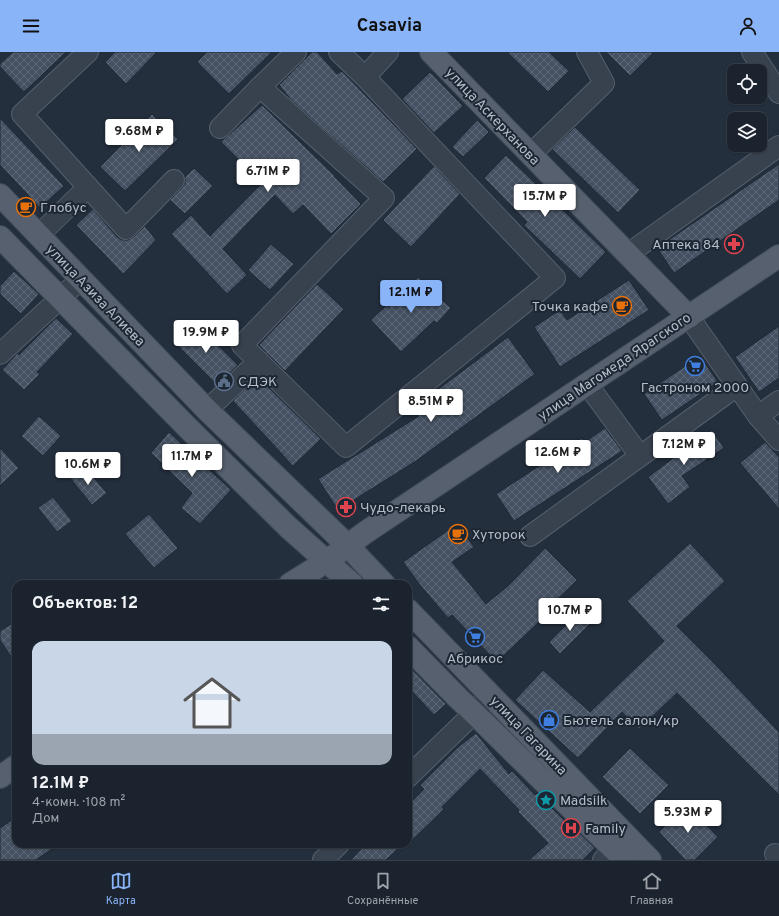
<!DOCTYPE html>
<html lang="ru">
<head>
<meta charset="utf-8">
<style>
  body { margin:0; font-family:Overpass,sans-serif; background:#282f3a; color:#f1f3f6; height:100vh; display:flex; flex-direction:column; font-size:15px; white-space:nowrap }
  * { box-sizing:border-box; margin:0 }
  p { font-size:13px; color:#a0a4aa }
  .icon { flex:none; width:22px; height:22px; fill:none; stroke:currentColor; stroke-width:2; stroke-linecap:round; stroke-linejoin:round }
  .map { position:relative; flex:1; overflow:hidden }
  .details { position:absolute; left:12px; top:528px; width:400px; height:268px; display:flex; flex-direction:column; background:#1b232e; border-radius:12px; box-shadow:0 1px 3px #0004,0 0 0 1px #39404a }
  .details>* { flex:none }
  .tools { position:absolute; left:727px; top:12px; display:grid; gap:8px }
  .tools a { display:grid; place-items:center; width:40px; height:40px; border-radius:8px; background:#1b232e; box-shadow:0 1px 3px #0004,0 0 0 1px #39404a; font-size:20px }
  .price { position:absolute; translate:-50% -34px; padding:0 9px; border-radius:4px; background:#fff; color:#222; font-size:13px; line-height:26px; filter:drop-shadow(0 1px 2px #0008) }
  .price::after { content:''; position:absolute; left:50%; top:24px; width:12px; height:9px; margin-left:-6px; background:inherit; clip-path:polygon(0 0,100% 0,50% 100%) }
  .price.current { background:#8ab4f8; color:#111 }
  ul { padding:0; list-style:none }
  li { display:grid; align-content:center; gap:8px; height:212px; padding:0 20px }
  li span { display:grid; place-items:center; height:124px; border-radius:12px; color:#555 }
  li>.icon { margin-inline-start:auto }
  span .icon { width:72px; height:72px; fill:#fffc; stroke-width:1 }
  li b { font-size:17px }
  h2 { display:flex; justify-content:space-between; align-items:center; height:48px; padding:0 20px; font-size:17px }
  header { display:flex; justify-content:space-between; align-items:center; height:52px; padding:0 20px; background:#8ab4f8; color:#111; font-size:18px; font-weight:700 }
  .menu { display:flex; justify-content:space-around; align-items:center; height:56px; border-top:1px solid #39404a; background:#1b232e; font-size:11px; color:#a0a4aa }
  .menu a { display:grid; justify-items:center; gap:2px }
  .menu .current { color:#8ab4f8 }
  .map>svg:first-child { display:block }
</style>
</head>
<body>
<header><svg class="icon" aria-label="menu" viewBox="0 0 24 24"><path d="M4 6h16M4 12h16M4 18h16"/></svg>Casavia<svg class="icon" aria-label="person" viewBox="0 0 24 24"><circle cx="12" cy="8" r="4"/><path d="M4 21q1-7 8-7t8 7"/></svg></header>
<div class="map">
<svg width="779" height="808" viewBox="0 0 779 808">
  <defs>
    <pattern id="building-cross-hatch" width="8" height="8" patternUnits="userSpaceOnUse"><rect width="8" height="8" fill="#455162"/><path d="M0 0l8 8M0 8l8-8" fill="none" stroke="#5d6877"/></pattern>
  </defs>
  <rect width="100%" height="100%" fill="#242f3e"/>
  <g fill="url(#building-cross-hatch)" stroke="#1f2835">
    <path d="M13 0H66L24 40 0 15V12Z"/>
    <path d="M115 0H157L126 32 105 10Z"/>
    <path d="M207 0H272L229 42 197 10Z"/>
    <path d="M312 0H317L337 22 342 19 417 97 383 130 291 48 279 33Z"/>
    <path d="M507 0H549L569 19 548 40Z"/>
    <path d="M606 0H654L630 24Z"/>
    <path d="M430 20 463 54 434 81 402 47Z"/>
    <path d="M262 53 335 124H334L361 152 331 182 303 153 293 162 275 143 223 197 247 223 227 242 171 182 191 163 210 184 262 131 221 90Z"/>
    <path d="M152 62 178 87 125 139 100 115Z"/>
    <path d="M0 66 64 134 40 156 0 113Z"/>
    <path d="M477 68 489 80 463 105 452 95Z"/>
    <path d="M575 75 640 138 618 161 552 97Z"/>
    <path d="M506 103 606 200 580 227 524 173 527 170 484 126Z"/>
    <path d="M779 112V148L674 221 657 196Z"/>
    <path d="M434 114 460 142 411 195 383 168Z"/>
    <path d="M194 116 213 134 185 162 170 148 182 136 185 131V125Z"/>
    <path d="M93 157 117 185 122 188H128L134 185 145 174 156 188 123 222 76 173Z"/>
    <path d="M271 192 294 212 270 238 248 218Z"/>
    <path d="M14 219 39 242 21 262 0 242V234Z"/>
    <path d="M418 225 451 256 437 271 434 269 401 300 371 268 387 253 389 255Z"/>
    <path d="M629 228 649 258 560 315 534 275 560 258 567 268Z"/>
    <path d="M317 232 344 257 285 319 259 293Z"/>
    <path d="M56 266 73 282 37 320 40 322 24 338 2 318 16 303 18 301 19 303Z"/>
    <path d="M195 271 238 313 217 333 175 291Z"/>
    <path d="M779 274V326L759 340 735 305Z"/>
    <path d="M508 285 535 322 416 409 338 458 318 427 419 364 413 356Z"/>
    <path d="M700 304 718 330 662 368 644 342Z"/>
    <path d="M258 325 321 387 293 414 233 349Z"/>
    <path d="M39 364 61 384 43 404 21 384Z"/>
    <path d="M605 376 622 399 514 469 496 442 582 386 585 390Z"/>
    <path d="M712 378 724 396 682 424 690 435 668 452 648 425 676 404 674 402Z"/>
    <path d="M169 380 231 438 200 472 181 456 192 441 151 401Z"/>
    <path d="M765 390 779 405V457L740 411Z"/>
    <path d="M0 396 19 416 0 434Z"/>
    <path d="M84 414 107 441 92 453 70 426Z"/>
    <path d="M53 445 72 469 57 480 38 456Z"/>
    <path d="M149 462 178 496 154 516 125 482Z"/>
    <path d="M457 472 474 495 452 510 486 552 510 532 545 496 577 528 540 564 542 567 497 610 452 563 448 566 420 533 403 510Z"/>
    <path d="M690 491 725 529 677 574 713 610 779 680V743L677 641 639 677 622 660 578 706 515 648 543 618 590 660 664 589 627 549Z"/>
    <path d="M580 559 591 571 560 602 549 590Z"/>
    <path d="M16 569V612L0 588V579Z"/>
    <path d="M408 613 446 652 434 663 408 635Z"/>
    <path d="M476 681 509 722 512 719 535 743 537 741 566 770 567 769 595 796 583 808H529L548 791 518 760 519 758 480 717 442 755 444 757 408 792V753L424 737 420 733 458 695Z"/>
    <path d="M630 696 669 733 640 762 602 725Z"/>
    <path d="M687 753 718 785 695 808H685L659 780Z"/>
    <path d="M16 765V792H59L36 808H0V776Z"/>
    <path d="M366 792H403L386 808H351Z"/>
  </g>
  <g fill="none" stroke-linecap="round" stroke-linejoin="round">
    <g stroke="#565f6c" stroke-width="22">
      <g id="minor">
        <path d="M88 0 22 62 126 177 174 128"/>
        <path d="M296 0 260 35 384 146 242 293 346 395 555 226 365 25"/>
        <path d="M339 0 365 25 388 0"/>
        <path d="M752 0 779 41"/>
        <path d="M220 76 260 35"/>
        <path d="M531 102 604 31 587 0"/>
        <path d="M39 183 88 135"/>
        <path d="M628 202 779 94"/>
        <path d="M689 265 758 364"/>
        <path d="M0 302 81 227"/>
        <path d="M587 332 640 404"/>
        <path d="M779 349 758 364 779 388"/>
        <path d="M207 358 259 309"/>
        <path d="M530 484 737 334"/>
        <path d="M408 725 474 661 490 643"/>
        <path d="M775 802 779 806"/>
        <path d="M323 808 339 792"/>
        <path d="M603 808 614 797"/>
      </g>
    </g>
    <g stroke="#414a57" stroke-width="24">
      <g id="major">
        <path d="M431 0 689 265"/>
        <path d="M0 143 207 358 348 494 384 532"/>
        <path d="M0 185 189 377 288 475 352 532"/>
        <path d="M290 532 327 509 366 480 779 204"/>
        <path d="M408 558 650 808"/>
        <path d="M408 595 458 646 474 661 541 727 625 808"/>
        <path d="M0 725 16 714"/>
      </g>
    </g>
    <use href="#minor" stroke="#38414e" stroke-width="20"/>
    <use href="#major" stroke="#56606e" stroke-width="22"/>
  </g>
  <defs>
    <g id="cafe-ring" transform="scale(1)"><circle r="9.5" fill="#1d2633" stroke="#e8710a" stroke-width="1.5"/><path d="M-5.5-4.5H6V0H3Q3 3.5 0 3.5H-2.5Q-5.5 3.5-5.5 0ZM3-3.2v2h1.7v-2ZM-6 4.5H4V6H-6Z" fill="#e8710a"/></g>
    <g id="pharmacy-ring" transform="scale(1)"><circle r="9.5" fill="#1d2633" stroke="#e0444e" stroke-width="1.5"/><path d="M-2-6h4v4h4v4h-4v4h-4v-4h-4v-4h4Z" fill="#e0444e"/></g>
    <g id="supermarket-ring" transform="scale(1)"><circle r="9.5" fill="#1d2633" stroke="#3f7fe0" stroke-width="1.5"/><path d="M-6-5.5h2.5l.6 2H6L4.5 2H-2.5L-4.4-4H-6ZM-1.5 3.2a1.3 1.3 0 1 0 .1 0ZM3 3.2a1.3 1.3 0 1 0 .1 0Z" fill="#3f7fe0"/></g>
    <g id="civic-ring" transform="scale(1)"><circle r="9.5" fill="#1d2633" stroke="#5c6f8a" stroke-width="1.5"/><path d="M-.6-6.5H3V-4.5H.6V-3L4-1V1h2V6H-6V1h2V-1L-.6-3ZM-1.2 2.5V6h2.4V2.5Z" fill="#5c6f8a"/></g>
    <g id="shop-ring" transform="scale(1)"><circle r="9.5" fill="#1d2633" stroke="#3f7fe0" stroke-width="1.5"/><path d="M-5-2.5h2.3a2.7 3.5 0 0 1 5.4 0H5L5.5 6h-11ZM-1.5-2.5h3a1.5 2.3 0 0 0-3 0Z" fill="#3f7fe0"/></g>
    <g id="sight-ring" transform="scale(1)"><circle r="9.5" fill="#1d2633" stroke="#0f9aa8" stroke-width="1.5"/><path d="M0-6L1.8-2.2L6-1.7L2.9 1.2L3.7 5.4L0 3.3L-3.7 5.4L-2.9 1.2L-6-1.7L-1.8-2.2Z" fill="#0f9aa8"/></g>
    <g id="hospital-ring" transform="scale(1)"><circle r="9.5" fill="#1d2633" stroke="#e0444e" stroke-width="1.5"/><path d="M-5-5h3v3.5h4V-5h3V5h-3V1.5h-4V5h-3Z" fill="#e0444e"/></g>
  </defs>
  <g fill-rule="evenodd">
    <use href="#cafe-ring" x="26" y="155"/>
    <use href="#pharmacy-ring" x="734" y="192"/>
    <use href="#cafe-ring" x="622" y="254"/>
    <use href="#supermarket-ring" x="695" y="314"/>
    <use href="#civic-ring" x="224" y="329"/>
    <use href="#pharmacy-ring" x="346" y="455"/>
    <use href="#cafe-ring" x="458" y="482"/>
    <use href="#supermarket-ring" x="475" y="585"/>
    <use href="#shop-ring" x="549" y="668"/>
    <use href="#sight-ring" x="546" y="748"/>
    <use href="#hospital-ring" x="571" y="776"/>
  </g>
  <g text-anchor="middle" stroke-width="4" stroke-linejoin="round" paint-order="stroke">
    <g font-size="14" fill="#b4bcc9" stroke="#1d2633">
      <text transform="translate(493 64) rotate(46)" y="5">улица Аскерханова</text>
      <text transform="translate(96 243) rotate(46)" y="5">улица Азиза Алиева</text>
      <text transform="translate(614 314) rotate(-34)" y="5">улица Магомеда Ярагского</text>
      <text transform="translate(529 683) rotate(46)" y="5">улица Гагарина</text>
    </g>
    <g font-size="14" fill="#b4bcc9" stroke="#1d2633" text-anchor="start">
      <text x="40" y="160">Глобус</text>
      <text x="720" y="197" text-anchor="end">Аптека 84</text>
      <text x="608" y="259" text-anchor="end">Точка кафе</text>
      <text x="238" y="334">СДЭК</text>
      <text x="695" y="340" text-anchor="middle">Гастроном 2000</text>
      <text x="360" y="460">Чудо-лекарь</text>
      <text x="472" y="487">Хуторок</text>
      <text x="475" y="611" text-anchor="middle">Абрикос</text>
      <text x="563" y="673">Бютель салон/кр</text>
      <text x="560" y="753">Madsilk</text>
      <text x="585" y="781">Family</text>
    </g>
  </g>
</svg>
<div class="tools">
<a><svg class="icon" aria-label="locate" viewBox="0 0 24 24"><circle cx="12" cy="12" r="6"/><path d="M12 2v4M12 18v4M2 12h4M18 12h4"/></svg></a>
<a><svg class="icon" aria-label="layers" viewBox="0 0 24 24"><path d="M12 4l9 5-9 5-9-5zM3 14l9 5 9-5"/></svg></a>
</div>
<b class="price" style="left:139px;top:101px">9.68M ₽</b>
<b class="price" style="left:268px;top:141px">6.71M ₽</b>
<b class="price" style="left:545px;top:166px">15.7M ₽</b>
<b class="price current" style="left:411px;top:262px">12.1M ₽</b>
<b class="price" style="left:206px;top:302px">19.9M ₽</b>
<b class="price" style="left:431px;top:371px">8.51M ₽</b>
<b class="price" style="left:684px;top:414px">7.12M ₽</b>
<b class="price" style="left:558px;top:422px">12.6M ₽</b>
<b class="price" style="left:192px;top:426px">11.7M ₽</b>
<b class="price" style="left:88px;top:434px">10.6M ₽</b>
<b class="price" style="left:570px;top:580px">10.7M ₽</b>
<b class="price" style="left:688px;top:782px">5.93M ₽</b>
<section class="details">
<h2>Объектов: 12<svg class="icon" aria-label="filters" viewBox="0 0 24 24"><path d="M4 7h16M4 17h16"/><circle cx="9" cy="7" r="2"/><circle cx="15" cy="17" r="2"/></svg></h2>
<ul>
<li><span style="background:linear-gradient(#c9d6e8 75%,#9aa5b1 0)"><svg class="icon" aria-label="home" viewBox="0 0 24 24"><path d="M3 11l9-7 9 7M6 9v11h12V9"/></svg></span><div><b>12.1M ₽</b><p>4-комн. · 108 m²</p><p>Дом</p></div></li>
</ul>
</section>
</div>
<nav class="menu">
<a class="current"><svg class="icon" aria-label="map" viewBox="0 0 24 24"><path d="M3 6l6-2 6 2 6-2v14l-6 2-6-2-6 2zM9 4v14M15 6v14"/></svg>Карта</a>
<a><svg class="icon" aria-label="saved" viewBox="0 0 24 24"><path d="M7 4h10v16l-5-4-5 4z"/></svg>Сохранённые</a>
<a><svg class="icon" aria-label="home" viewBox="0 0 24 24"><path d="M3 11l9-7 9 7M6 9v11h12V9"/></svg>Главная</a>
</nav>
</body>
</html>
